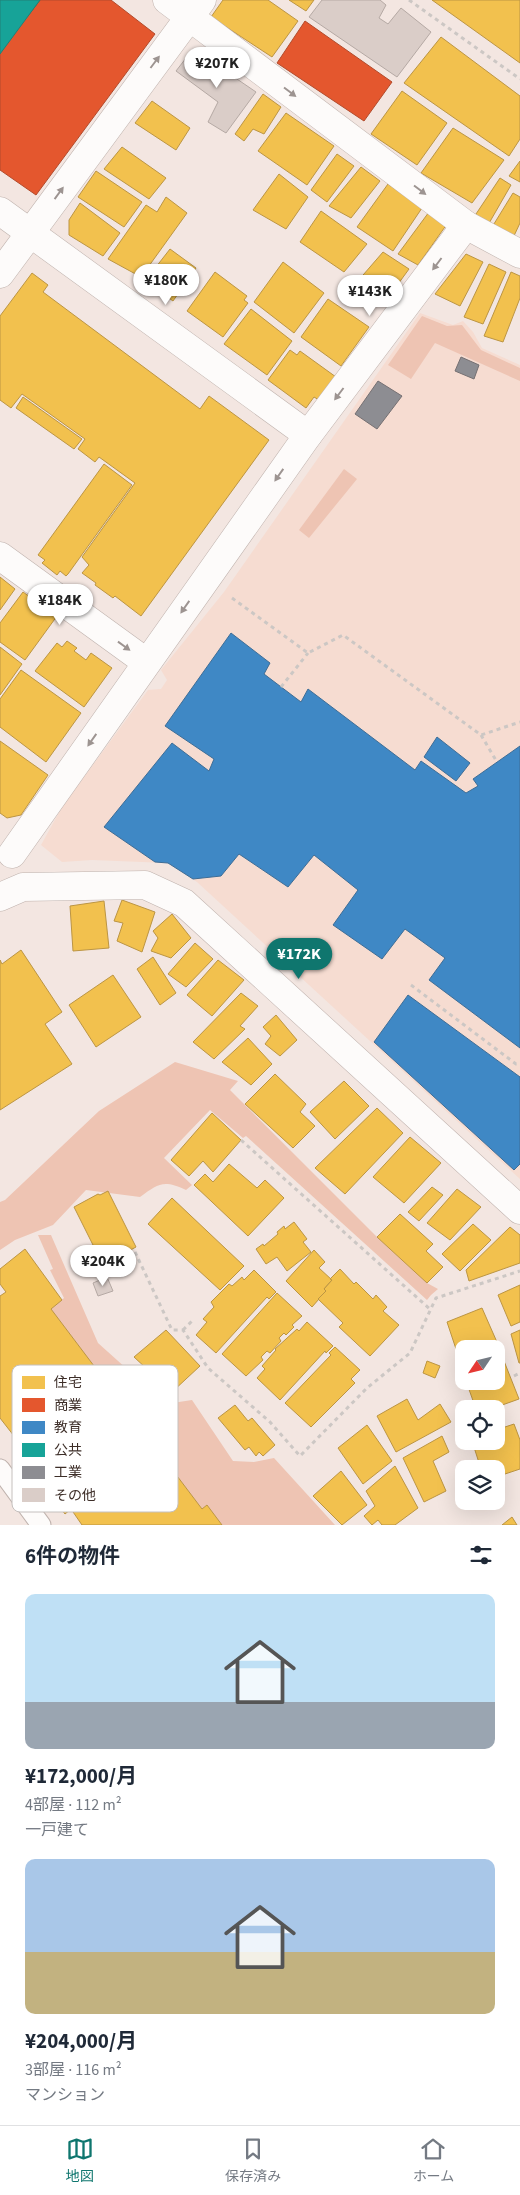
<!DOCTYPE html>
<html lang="ja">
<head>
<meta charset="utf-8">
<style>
  body { margin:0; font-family:"Source Sans 3","Noto Sans JP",sans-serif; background:#f6f6f7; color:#1f2937; height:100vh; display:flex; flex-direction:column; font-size:19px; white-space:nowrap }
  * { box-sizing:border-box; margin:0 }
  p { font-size:16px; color:#747a83 }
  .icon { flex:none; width:28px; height:28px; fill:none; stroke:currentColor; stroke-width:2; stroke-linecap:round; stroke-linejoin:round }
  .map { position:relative; height:1525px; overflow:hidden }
  .side { display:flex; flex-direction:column; background:#fff; flex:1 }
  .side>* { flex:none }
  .needle { width:32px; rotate:235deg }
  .buttons { position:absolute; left:455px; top:1340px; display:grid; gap:10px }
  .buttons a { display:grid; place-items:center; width:50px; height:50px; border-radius:10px; background:#fff; box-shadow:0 5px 20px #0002; font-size:25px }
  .price { position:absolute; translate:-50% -42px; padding:0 11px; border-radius:18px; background:#fff; color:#222; font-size:16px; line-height:32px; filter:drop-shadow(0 1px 2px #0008) }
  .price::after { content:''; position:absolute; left:50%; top:30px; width:15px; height:11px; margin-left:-8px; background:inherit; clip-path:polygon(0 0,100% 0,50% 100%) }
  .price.active { background:#0f766e; color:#fff }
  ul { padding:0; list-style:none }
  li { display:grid; align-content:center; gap:10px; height:265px; padding:0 25px }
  li span { display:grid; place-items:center; height:155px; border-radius:10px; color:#555 }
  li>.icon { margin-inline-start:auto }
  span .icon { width:90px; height:90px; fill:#fffc; stroke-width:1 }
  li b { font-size:21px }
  h2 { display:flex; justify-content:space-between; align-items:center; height:60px; padding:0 25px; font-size:21px }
  .dock { display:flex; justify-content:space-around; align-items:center; height:70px; border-top:1px solid #e0e1e3; background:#fff; font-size:14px; color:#747a83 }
  .dock a { display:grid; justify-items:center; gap:2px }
  .dock .active { color:#0f766e }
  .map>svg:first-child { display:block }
</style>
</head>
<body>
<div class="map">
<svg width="520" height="1525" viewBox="0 0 520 1525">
  <rect width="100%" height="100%" fill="#f3e6e1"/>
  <path fill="#f6dcd1" d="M420 313 453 325 463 321 473 332 482 348 520 365V1179L197 882 167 863 92 860 62 862 41 845 62 807 148 690 161 689 167 680 161 670 224 592Z"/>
  <g fill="#eec4b3">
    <path d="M422 316 447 326 462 325 481 350 520 368V381L435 343 411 379 388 365Z"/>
    <path d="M344 469 357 479 309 538 299 530Z"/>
    <path d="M175 1062 238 1081 230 1090 377 1237 427 1283 438 1289 431 1295 427 1300 246 1136 243 1138 210 1110 164 1158 192 1185 186 1190C163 1179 158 1184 140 1197L86 1190 53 1225 15 1240 0 1250V1202L5 1200 99 1111Z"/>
    <path d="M38 1235H51L98 1343 166 1404 192 1400 233 1461 254 1462 274 1458 335 1525H222L207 1505 202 1509 51 1309 64 1298 50 1270 53 1269Z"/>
  </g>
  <g fill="#f2c14e" stroke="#bc9543">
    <path d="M223 0H268L298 21 272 57 211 17Z"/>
    <path d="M289 0H314L306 11Z"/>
    <path d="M432 0H520V63Z"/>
    <path d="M441 37 520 96V139L509 156 404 83Z"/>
    <path d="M402 91 447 123 417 165 371 134Z"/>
    <path d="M263 94 281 107 264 134 253 129 244 141 235 134Z"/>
    <path d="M152 101 190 128 176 150 135 123Z"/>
    <path d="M286 113 334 146 307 185 258 151Z"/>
    <path d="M453 128 504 160 472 203 421 173Z"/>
    <path d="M122 147 166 178 149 199 104 169Z"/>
    <path d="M337 154 354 166 327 202 311 190Z"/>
    <path d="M520 161V182L509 176Z"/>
    <path d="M361 167 380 181 351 218 329 206Z"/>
    <path d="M96 171 142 202 124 227 78 197Z"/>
    <path d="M279 174 308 197 286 229 253 210Z"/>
    <path d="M500 178 511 185 488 225 474 217Z"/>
    <path d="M388 184 422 208 393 251 357 227Z"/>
    <path d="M513 193 520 197V223L513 238 489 232Z"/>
    <path d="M166 197 187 213 141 277 108 259 146 205 157 212Z"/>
    <path d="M80 203 120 233 103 256 69 235V220Z"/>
    <path d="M321 211 367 244 344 272 300 242Z"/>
    <path d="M429 212 447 224 418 265 398 254Z"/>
    <path d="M170 249 196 268 173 301 145 281Z"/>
    <path d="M383 252 409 269 385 302 357 282Z"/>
    <path d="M466 254 483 262 460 306 435 294Z"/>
    <path d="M283 262 324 293 294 333 254 302Z"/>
    <path d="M489 264 506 272 483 324 464 317Z"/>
    <path d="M215 272 247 296 244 300 248 303 223 337 187 311Z"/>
    <path d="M511 272 520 276V298L503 342 484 336Z"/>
    <path d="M32 273 48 285 43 292 200 409 209 396 269 440 141 616 115 596 113 598 95 585 96 583 82 573 89 565 82 557 135 483 99 457 95 462 78 449 85 439 22 394 11 408 0 400V316Z"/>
    <path d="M328 299 369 327 341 366 301 337Z"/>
    <path d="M251 309 292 341 267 375 224 344Z"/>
    <path d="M290 350 297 355 300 351 336 377 319 400 314 397 306 408 268 380Z"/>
    <path d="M23 397 82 439 74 449 16 408Z"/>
    <path d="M104 464 132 485 68 574 66 576 60 571 57 575 42 563 45 560 38 555Z"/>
    <path d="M0 577 15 589 0 610Z"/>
    <path d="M23 592 57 616 25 660 0 642V623Z"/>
    <path d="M67 641 77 648 74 651 86 660 91 653 112 668 84 707 35 671 57 643 62 647Z"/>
    <path d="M0 647 22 664 0 695Z"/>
    <path d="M21 670 81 713 46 762 0 727V699Z"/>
    <path d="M0 741 48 775 21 815 7 818 0 813Z"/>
    <path d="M122 900 155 912 142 952 117 941 123 923 114 921Z"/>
    <path d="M104 901 109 948 73 951 70 906Z"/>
    <path d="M172 914 191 938 171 958 151 951 158 938 153 931Z"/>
    <path d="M195 943 213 959 186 987 168 974Z"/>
    <path d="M21 950 62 1012 45 1024 72 1064 0 1110V960L2 964Z"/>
    <path d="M153 957 176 993 160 1005 137 969Z"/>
    <path d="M218 960 244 980 212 1016 187 995Z"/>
    <path d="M113 975 141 1017 96 1047 69 1005Z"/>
    <path d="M241 993 258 1006 240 1026 245 1029 214 1059 193 1042Z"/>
    <path d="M276 1015 297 1040 280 1056 265 1044 271 1036 263 1027Z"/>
    <path d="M248 1038 272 1064 251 1085 222 1062Z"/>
    <path d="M275 1074 306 1104 300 1112 315 1126 293 1148 245 1104Z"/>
    <path d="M344 1081 369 1106 335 1139 310 1112Z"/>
    <path d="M377 1108 403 1133 345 1194 315 1168Z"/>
    <path d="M212 1113 241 1140 213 1172 203 1161 189 1176 171 1160Z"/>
    <path d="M410 1137 441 1163 404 1203 373 1177Z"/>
    <path d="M229 1164 257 1188 265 1180 284 1198 248 1236 194 1185 205 1174 213 1182Z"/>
    <path d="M432 1187 443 1195 419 1221 408 1212Z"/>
    <path d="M457 1189 481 1207 450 1240 427 1223Z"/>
    <path d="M108 1191 136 1247 103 1265 74 1207 98 1194 100 1195Z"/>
    <path d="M172 1198 244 1266 220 1290 148 1224Z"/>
    <path d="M400 1214 433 1244 426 1251 443 1267 427 1283 377 1237Z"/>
    <path d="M294 1222 307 1239 303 1242 311 1252 287 1271 277 1257 266 1264 256 1249 263 1244 264 1246 278 1234 277 1232 284 1226 285 1229Z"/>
    <path d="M473 1224 491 1240 460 1271 442 1254Z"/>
    <path d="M510 1227 520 1235V1263L469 1281 466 1270Z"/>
    <path d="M25 1249 62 1300 51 1309 202 1509 207 1505 222 1525H82L71 1509 65 1514 16 1449 21 1445 0 1418V1296L6 1292 0 1284V1269Z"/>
    <path d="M314 1250 325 1262 319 1268 332 1280 324 1289 326 1291 312 1307 286 1281Z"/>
    <path d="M340 1269 354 1284 356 1282 373 1299 376 1295 387 1307 383 1311 399 1325 370 1356 339 1327 343 1323 318 1299 326 1291 324 1289 332 1280 330 1279Z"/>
    <path d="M254 1270 276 1292 269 1299 267 1297 216 1353 196 1335 207 1322 203 1319 214 1307 211 1302 229 1284 232 1286 242 1277 244 1280Z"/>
    <path d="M520 1285V1322L511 1326 498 1295Z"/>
    <path d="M277 1293 302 1316 292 1325 294 1327 286 1335 284 1333 279 1338 281 1341 270 1353 267 1351 261 1357 263 1360 246 1376 222 1354Z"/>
    <path d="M482 1308 500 1349H464V1359L460 1361 447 1322Z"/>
    <path d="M307 1322 333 1346 326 1353 325 1351 280 1400 257 1378 265 1369 262 1366 276 1350 275 1349 297 1329 299 1331Z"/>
    <path d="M166 1330 200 1366 172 1392 134 1357Z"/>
    <path d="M520 1330V1363H519L511 1334Z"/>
    <path d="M335 1347 360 1370 351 1379 355 1383 311 1427 285 1403 331 1355 329 1353Z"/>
    <path d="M502 1356 519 1399 491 1409H476L466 1381H496V1358Z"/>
    <path d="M427 1361 440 1366 435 1378 423 1373Z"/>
    <path d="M407 1399 418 1420 440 1404 451 1422 396 1452 377 1416Z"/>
    <path d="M235 1405 248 1421 252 1418 275 1445 263 1456 259 1452 256 1456 249 1447 245 1450 218 1418Z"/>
    <path d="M514 1424 520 1440V1469L496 1477V1469H481L472 1441H496V1430Z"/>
    <path d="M367 1425 392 1461 363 1484 338 1448Z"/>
    <path d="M442 1436 449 1452 433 1461 446 1491 424 1502 403 1458Z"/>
    <path d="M395 1466 418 1508 395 1525H382L378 1520 372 1525 364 1516 375 1506 366 1491Z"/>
    <path d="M341 1471 367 1505 342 1525 313 1496Z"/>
    <path d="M512 1517 517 1525H502Z"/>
  </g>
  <g fill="#e4572e" stroke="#b24b2c">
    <path d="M0 0H4L27 17 40 0H111L155 34 36 195 0 170Z"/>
    <path d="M4 0H40L27 17Z"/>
    <path d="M305 21 392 82 364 121 277 63Z"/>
  </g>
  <g fill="#3f88c5" stroke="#3e6d96">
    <path d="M231 633 270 663 264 674 301 702 308 689 415 770 421 761 466 793 478 786 473 779 520 746V1048L429 980 445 958 405 929 382 959 333 925 358 890 314 855 288 887 239 854 221 876 193 879 168 863 155 862 104 827 172 743 209 771 214 759 165 726Z"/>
    <path d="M437 737 470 763 456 781 424 757Z"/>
    <path d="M408 995 520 1077V1164L514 1170 374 1042Z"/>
  </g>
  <path fill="#17a398" stroke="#228076" d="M0 0H40L0 54Z"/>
  <g fill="#8d8d92" stroke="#757072">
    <path d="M461 357 479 365 474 379 455 371Z"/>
    <path d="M378 381 402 396 377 429 355 414Z"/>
  </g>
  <g fill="#dacdc8" stroke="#b5a9a4">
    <path d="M322 0H380L386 5 379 18 388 24 401 8 431 32 397 77 309 17Z"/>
    <path d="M193 49 256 92 226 133 208 122 218 102 176 71Z"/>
    <path d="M107 1277 113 1291 98 1296 93 1283Z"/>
  </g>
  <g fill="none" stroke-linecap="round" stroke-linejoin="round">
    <g stroke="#bfb2ad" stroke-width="21">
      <path id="service" d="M0 1469 41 1525"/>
    </g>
    <g stroke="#bfb2ad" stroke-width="29">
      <g id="minor">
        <path d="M167 0 466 225 520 254"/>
        <path d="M0 211 308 435"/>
        <path d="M0 274 202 0"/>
        <path d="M0 556 146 662"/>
        <path d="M12 854 308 435 466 225"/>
        <path d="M0 897 23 887 145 885 184 903 520 1210"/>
      </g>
    </g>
    <g stroke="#ccc7c4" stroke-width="3" stroke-dasharray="4 4" stroke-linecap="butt">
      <path d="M409 0 520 79"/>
      <path d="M232 598 308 653 343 635 481 735 520 722"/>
      <path d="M281 687 308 653"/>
      <path d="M481 735 497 762"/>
      <path d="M411 985 516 1064H520"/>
      <path d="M241 1140 431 1310"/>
      <path d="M135 1252 172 1330H183L208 1368 270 1422 300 1456 367 1388 410 1353 436 1298 520 1271"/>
      <path d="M183 1330 194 1319"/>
      <path d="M514 1376 520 1373"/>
    </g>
    <use href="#service" stroke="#fdfbfa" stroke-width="19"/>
    <use href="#minor" stroke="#fdfbfa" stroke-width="28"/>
  </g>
  <defs><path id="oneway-solid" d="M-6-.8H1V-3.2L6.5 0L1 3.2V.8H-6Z" transform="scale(1.25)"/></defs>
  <g fill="#9d9491">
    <use href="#oneway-solid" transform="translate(155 62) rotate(-53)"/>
    <use href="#oneway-solid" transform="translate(290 92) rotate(37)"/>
    <use href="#oneway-solid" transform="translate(420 190) rotate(37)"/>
    <use href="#oneway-solid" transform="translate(59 193) rotate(-54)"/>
    <use href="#oneway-solid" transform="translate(437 264) rotate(127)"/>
    <use href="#oneway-solid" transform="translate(339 394) rotate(127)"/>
    <use href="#oneway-solid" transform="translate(279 475) rotate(125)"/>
    <use href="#oneway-solid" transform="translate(185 607) rotate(125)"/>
    <use href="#oneway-solid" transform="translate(124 646) rotate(36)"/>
    <use href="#oneway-solid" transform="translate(92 740) rotate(125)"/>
  </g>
  <rect x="12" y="1365" width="166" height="147" rx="8" fill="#fff" stroke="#c5c0be" stroke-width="1"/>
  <rect x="22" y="1376" width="23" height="13" fill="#f2c14e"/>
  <rect x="22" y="1398" width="23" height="14" fill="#e4572e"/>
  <rect x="22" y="1421" width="23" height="13" fill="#3f88c5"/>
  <rect x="22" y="1443" width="23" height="14" fill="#17a398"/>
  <rect x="22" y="1466" width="23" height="13" fill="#8d8d92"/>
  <rect x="22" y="1488" width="23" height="14" fill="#dacdc8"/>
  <g font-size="14" fill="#3d2e28">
    <text x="54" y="1387">住宅</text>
    <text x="54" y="1410">商業</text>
    <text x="54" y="1432">教育</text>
    <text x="54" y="1455">公共</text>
    <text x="54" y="1477">工業</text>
    <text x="54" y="1500">その他</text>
  </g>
</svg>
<div class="buttons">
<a><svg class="needle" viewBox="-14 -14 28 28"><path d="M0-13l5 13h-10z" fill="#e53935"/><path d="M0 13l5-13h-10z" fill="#747a83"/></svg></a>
<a><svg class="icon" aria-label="locate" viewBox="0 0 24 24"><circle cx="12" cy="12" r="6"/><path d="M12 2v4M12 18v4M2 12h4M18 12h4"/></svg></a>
<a><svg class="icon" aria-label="layers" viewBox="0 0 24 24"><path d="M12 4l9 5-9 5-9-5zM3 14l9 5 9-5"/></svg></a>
</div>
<b class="price" style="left:217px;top:89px">¥207K</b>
<b class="price" style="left:166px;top:306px">¥180K</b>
<b class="price" style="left:370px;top:317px">¥143K</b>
<b class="price" style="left:60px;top:626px">¥184K</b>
<b class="price active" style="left:299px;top:980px">¥172K</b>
<b class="price" style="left:103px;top:1287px">¥204K</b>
</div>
<section class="side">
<h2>6件の物件<svg class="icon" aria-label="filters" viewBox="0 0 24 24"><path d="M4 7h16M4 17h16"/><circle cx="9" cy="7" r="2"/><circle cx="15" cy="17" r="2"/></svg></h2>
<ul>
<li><span style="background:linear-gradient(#bfe0f5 70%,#9aa5b1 0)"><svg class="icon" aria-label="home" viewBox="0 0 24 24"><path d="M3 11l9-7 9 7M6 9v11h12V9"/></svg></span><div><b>¥172,000/月</b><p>4部屋 · 112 m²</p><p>一戸建て</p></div></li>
<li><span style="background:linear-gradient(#a9c7e8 60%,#c2b280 0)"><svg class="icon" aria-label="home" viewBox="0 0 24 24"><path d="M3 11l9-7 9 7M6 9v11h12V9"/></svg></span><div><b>¥204,000/月</b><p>3部屋 · 116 m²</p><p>マンション</p></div></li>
</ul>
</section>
<nav class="dock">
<a class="active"><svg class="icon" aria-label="map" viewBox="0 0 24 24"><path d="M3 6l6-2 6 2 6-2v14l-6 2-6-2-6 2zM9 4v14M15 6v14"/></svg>地図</a>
<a><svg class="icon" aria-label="saved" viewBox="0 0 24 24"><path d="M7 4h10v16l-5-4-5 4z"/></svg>保存済み</a>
<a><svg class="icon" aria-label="home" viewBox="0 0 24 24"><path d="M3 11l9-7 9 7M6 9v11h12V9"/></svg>ホーム</a>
</nav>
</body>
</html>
